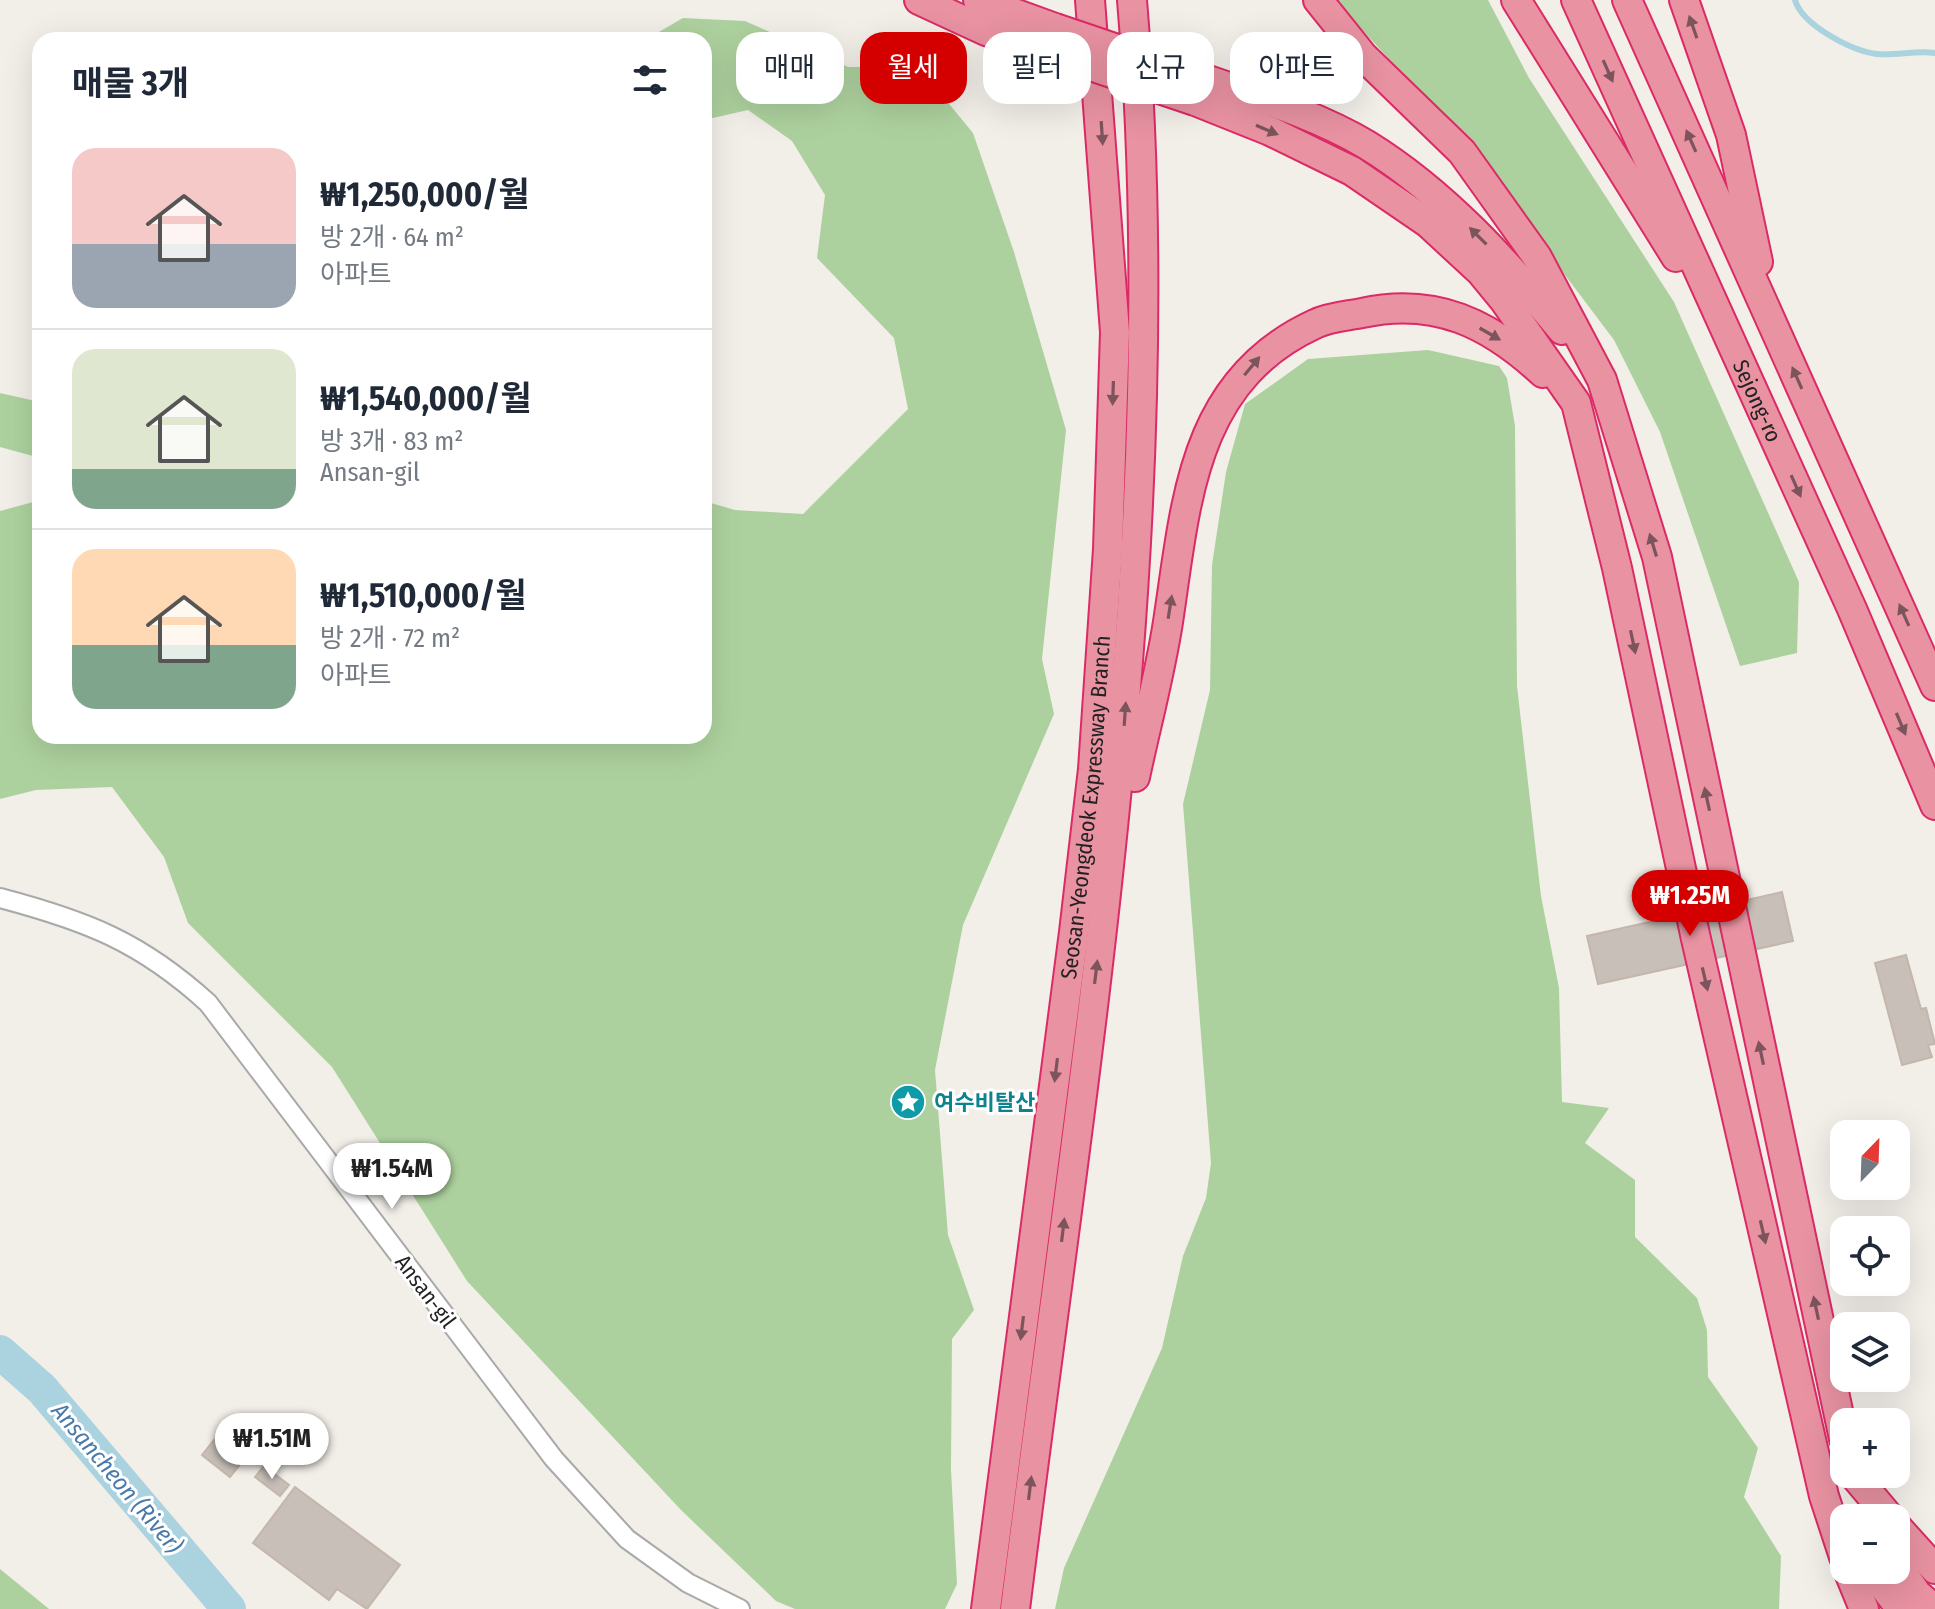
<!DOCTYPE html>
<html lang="ko">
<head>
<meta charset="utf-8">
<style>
  body { margin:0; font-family:"Fira Sans Condensed","Noto Sans KR",sans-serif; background:#f6f6f7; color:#1f2937; height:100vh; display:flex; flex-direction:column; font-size:30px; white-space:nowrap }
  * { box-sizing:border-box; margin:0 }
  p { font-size:26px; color:#747a83 }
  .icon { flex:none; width:44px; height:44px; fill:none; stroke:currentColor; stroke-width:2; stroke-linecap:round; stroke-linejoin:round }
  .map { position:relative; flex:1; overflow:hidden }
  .details { position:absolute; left:32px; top:32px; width:680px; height:712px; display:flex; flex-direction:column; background:#fff; border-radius:24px; box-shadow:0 8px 32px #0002 }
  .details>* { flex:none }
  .guide { position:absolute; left:736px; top:32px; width:760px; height:72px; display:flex; gap:16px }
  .needle { width:52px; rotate:23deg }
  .tools { position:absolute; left:1830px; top:1120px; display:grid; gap:16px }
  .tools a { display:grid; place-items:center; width:80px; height:80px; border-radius:16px; background:#fff; box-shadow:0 8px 32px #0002; font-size:40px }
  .price { position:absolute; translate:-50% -68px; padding:0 18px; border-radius:28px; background:#fff; color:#222; font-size:26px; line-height:52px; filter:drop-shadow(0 2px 4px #0008) }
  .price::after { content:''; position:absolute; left:50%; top:48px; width:24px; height:18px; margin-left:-12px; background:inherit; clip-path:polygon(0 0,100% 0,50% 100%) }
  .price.current { background:#d40000; color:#fff }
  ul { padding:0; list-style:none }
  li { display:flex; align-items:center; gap:24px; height:200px; padding:0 40px }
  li+li { border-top:2px solid #e0e1e3 }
  li span { display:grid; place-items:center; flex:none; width:224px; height:160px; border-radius:24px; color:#555 }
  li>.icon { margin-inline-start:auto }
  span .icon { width:96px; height:96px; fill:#fffc; stroke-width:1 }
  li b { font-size:34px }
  h2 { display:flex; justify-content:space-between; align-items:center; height:96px; padding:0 40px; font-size:34px }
  .chip { padding:0 28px; border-radius:24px; background:#fff; box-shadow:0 8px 32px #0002; font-size:28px; line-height:72px }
  .chip.current { background:#d40000; color:#fff }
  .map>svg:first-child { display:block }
</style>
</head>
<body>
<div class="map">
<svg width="1935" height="1609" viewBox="0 0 1935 1609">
  <rect width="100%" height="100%" fill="#f2efe9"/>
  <g fill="#add19e">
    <path d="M1335 0H1488L1529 78 1674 302 1799 582 1797 653 1740 666 1660 432 1614 340 1464 141Z"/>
    <path d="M683 18 745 21 848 67 918 66 973 133 1014 252 1066 430 1042 659 1054 714 963 925 935 1070 948 1235 974 1310 952 1339 951 1469 957 1584 945 1609H795L776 1601 681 1510 467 1281 332 1067 188 923 164 857 112 787 36 790 0 799V511L37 501 33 456 0 447V393L40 402V736H704V501L735 510 803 514 908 409 894 338 817 258 825 195 792 141 748 110 704 120V40H645Z"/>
    <path d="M1428 350 1499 366 1507 378 1515 426 1517 686 1541 896 1559 988 1562 1102 1609 1108 1585 1143 1635 1180V1237L1697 1298 1707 1330 1708 1377 1758 1448 1744 1497 1781 1556 1779 1609H1055L1064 1568 1162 1348 1183 1256 1206 1198 1211 1163 1183 804 1210 690 1212 565 1226 472 1245 404 1308 359Z"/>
    <path d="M0 1569 49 1609H0Z"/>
  </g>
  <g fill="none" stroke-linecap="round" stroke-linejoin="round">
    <path stroke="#aad3df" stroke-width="6" d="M1795 0C1802 25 1852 51 1877 54 1896 56 1916 50 1935 53"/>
    <path stroke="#aad3df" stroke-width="34" d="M0 1352 42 1389 229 1609"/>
  </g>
  <g fill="#c7bfb8" stroke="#c4b6ab" stroke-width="2">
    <path d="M1782 892 1793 941 1598 984 1587 936Z"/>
    <path d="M1906 955 1921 1009 1926 1008 1935 1044 1928 1045 1932 1057 1902 1065 1875 963Z"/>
    <path d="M218 1435 246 1457 230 1477 202 1455Z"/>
    <path d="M264 1466 289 1485 280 1496 255 1477Z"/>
    <path d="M295 1487 400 1565 367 1609 337 1589 329 1600 253 1543Z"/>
  </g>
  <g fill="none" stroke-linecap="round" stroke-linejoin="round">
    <g stroke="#a9a9a9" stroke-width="22">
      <path id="minor" d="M0 898C87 921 141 942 208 1003L554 1459 627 1539 688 1583 740 1609"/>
    </g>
    <g stroke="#dc2a67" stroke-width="32">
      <g id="highway">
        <path d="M919 0 986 31 1046 51"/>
        <path d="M978 0 1055 28"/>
        <path d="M1318 0 1363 56 1462 152 1537 257 1602 380 1657 557 1844 1439"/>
        <path d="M1516 0 1676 257"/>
        <path id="s1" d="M1576 0 1852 609 1935 805"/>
        <path d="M1627 0 1935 686"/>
        <path d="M1684 0 1731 135 1758 262"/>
        <path d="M1191 74C1250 95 1313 113 1367 145 1443 192 1506 261 1562 330"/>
        <path d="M1195 101 1270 131 1352 171 1428 223 1481 272 1504 300 1576 403 1617 568 1696 939 1824 1496 1844 1557"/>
        <path d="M1135 777C1146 725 1160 674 1168 622 1186 504 1191 381 1315 324 1329 317 1347 316 1362 313 1435 297 1489 323 1543 373"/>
        <path d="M1853 1474 1890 1518"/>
        <path d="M1896 1526 1935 1569"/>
        <path d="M1896 1563 1917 1594 1934 1609"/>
        <path d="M1848 1570 1864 1609"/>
        <path d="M1871 1570 1901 1609"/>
        <path id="s2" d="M986 1609 1074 932 1093 769 1108 549 1115 332 1090 0"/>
        <path d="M1015 1609C1081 1075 1177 539 1132 0"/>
      </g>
    </g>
    <use href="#minor" stroke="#fff" stroke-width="18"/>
    <use href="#highway" stroke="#e892a2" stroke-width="28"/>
    <g stroke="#dc2a67" stroke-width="32" stroke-linecap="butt">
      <g id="highway-bridge">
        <path d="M1055 28 1191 74"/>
        <path d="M1046 51 1195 101"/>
      </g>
    </g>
    <use href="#highway-bridge" stroke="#e892a2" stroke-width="28"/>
  </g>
  <defs><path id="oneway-solid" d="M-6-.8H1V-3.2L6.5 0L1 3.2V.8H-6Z" transform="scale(2)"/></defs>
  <g fill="#7b545c">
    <use href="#oneway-solid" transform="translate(1693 27) rotate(-109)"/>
    <use href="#oneway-solid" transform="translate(1608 71) rotate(66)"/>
    <use href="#oneway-solid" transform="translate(1267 130) rotate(23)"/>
    <use href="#oneway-solid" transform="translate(1102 133) rotate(86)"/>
    <use href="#oneway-solid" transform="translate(1691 141) rotate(-114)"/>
    <use href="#oneway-solid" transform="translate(1478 236) rotate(-135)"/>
    <use href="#oneway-solid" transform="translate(1490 334) rotate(30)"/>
    <use href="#oneway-solid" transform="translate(1252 366) rotate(-50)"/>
    <use href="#oneway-solid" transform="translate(1797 378) rotate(-114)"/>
    <use href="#oneway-solid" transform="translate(1113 393) rotate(92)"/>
    <use href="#oneway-solid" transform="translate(1796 486) rotate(66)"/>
    <use href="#oneway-solid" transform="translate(1653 545) rotate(-107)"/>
    <use href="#oneway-solid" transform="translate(1170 607) rotate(-81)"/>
    <use href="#oneway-solid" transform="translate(1904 615) rotate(-114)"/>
    <use href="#oneway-solid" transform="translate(1633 642) rotate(78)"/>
    <use href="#oneway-solid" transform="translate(1125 714) rotate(-86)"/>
    <use href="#oneway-solid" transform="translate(1901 724) rotate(67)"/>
    <use href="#oneway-solid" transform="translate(1707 799) rotate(-102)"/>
    <use href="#oneway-solid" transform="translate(1096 972) rotate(-83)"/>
    <use href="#oneway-solid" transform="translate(1705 979) rotate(77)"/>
    <use href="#oneway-solid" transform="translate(1761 1053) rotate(-102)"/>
    <use href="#oneway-solid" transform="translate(1056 1070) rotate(97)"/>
    <use href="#oneway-solid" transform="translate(1063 1230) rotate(-83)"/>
    <use href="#oneway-solid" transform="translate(1763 1232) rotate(77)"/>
    <use href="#oneway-solid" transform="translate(1816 1308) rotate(-102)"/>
    <use href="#oneway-solid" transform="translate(1022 1328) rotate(97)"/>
    <use href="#oneway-solid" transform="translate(1030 1488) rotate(-83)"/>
  </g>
  <defs>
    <g id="sight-disc" transform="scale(1.8)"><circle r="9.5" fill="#0f9aa8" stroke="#fff"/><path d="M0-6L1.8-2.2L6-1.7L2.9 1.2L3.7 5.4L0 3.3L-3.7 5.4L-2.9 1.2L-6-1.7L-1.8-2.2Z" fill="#fff"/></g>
  </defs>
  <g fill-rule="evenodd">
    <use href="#sight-disc" x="908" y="1102"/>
  </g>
  <g text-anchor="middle" stroke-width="6" stroke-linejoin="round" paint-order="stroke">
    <g font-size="22" fill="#222" stroke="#fff">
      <text dy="8" stroke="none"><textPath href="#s1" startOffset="440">Sejong-ro</textPath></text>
      <text dy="8" stroke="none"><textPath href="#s2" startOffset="808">Seosan-Yeongdeok Expressway Branch</textPath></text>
      <text transform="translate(426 1291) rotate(53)" y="8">Ansan-gil</text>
    </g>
    <g font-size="22" font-weight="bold" fill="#0d838f" stroke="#fff" text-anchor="start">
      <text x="934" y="1110">여수비탈산</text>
    </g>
    <g font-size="24" font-style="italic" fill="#4a7aab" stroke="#fff">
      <text transform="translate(117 1478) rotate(50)" y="8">Ansancheon (River)</text>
    </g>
  </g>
</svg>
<div class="tools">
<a><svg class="needle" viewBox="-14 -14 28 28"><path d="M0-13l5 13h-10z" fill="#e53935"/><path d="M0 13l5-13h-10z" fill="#747a83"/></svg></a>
<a><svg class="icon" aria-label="locate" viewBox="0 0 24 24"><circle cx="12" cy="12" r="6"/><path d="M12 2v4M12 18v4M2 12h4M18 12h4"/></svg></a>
<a><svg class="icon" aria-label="layers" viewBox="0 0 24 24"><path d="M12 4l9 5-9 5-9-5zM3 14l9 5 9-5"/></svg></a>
<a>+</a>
<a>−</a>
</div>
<b class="price current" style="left:1690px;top:938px">₩1.25M</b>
<b class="price" style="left:392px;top:1211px">₩1.54M</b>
<b class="price" style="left:272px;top:1481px">₩1.51M</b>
<div class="guide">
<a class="chip">매매</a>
<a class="chip current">월세</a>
<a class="chip">필터</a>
<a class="chip">신규</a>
<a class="chip">아파트</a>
</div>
<section class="details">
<h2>매물 3개<svg class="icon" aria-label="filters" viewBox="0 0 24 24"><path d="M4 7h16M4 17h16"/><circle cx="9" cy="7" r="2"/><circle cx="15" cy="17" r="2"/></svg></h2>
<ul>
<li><span style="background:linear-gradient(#f6c9c9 60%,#9aa5b1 0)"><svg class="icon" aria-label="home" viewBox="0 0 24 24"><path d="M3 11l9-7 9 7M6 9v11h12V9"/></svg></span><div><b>₩1,250,000/월</b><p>방 2개 · 64 m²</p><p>아파트</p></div></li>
<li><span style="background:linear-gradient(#dfe7d0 75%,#7fa58c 0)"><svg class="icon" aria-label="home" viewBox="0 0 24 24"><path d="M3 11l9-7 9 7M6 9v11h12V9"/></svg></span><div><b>₩1,540,000/월</b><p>방 3개 · 83 m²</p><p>Ansan-gil</p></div></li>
<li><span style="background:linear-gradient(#ffd9b3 60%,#7fa58c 0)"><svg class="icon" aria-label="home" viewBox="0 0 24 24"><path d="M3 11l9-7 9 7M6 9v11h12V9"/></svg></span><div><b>₩1,510,000/월</b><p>방 2개 · 72 m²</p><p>아파트</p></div></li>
</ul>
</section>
</div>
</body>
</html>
